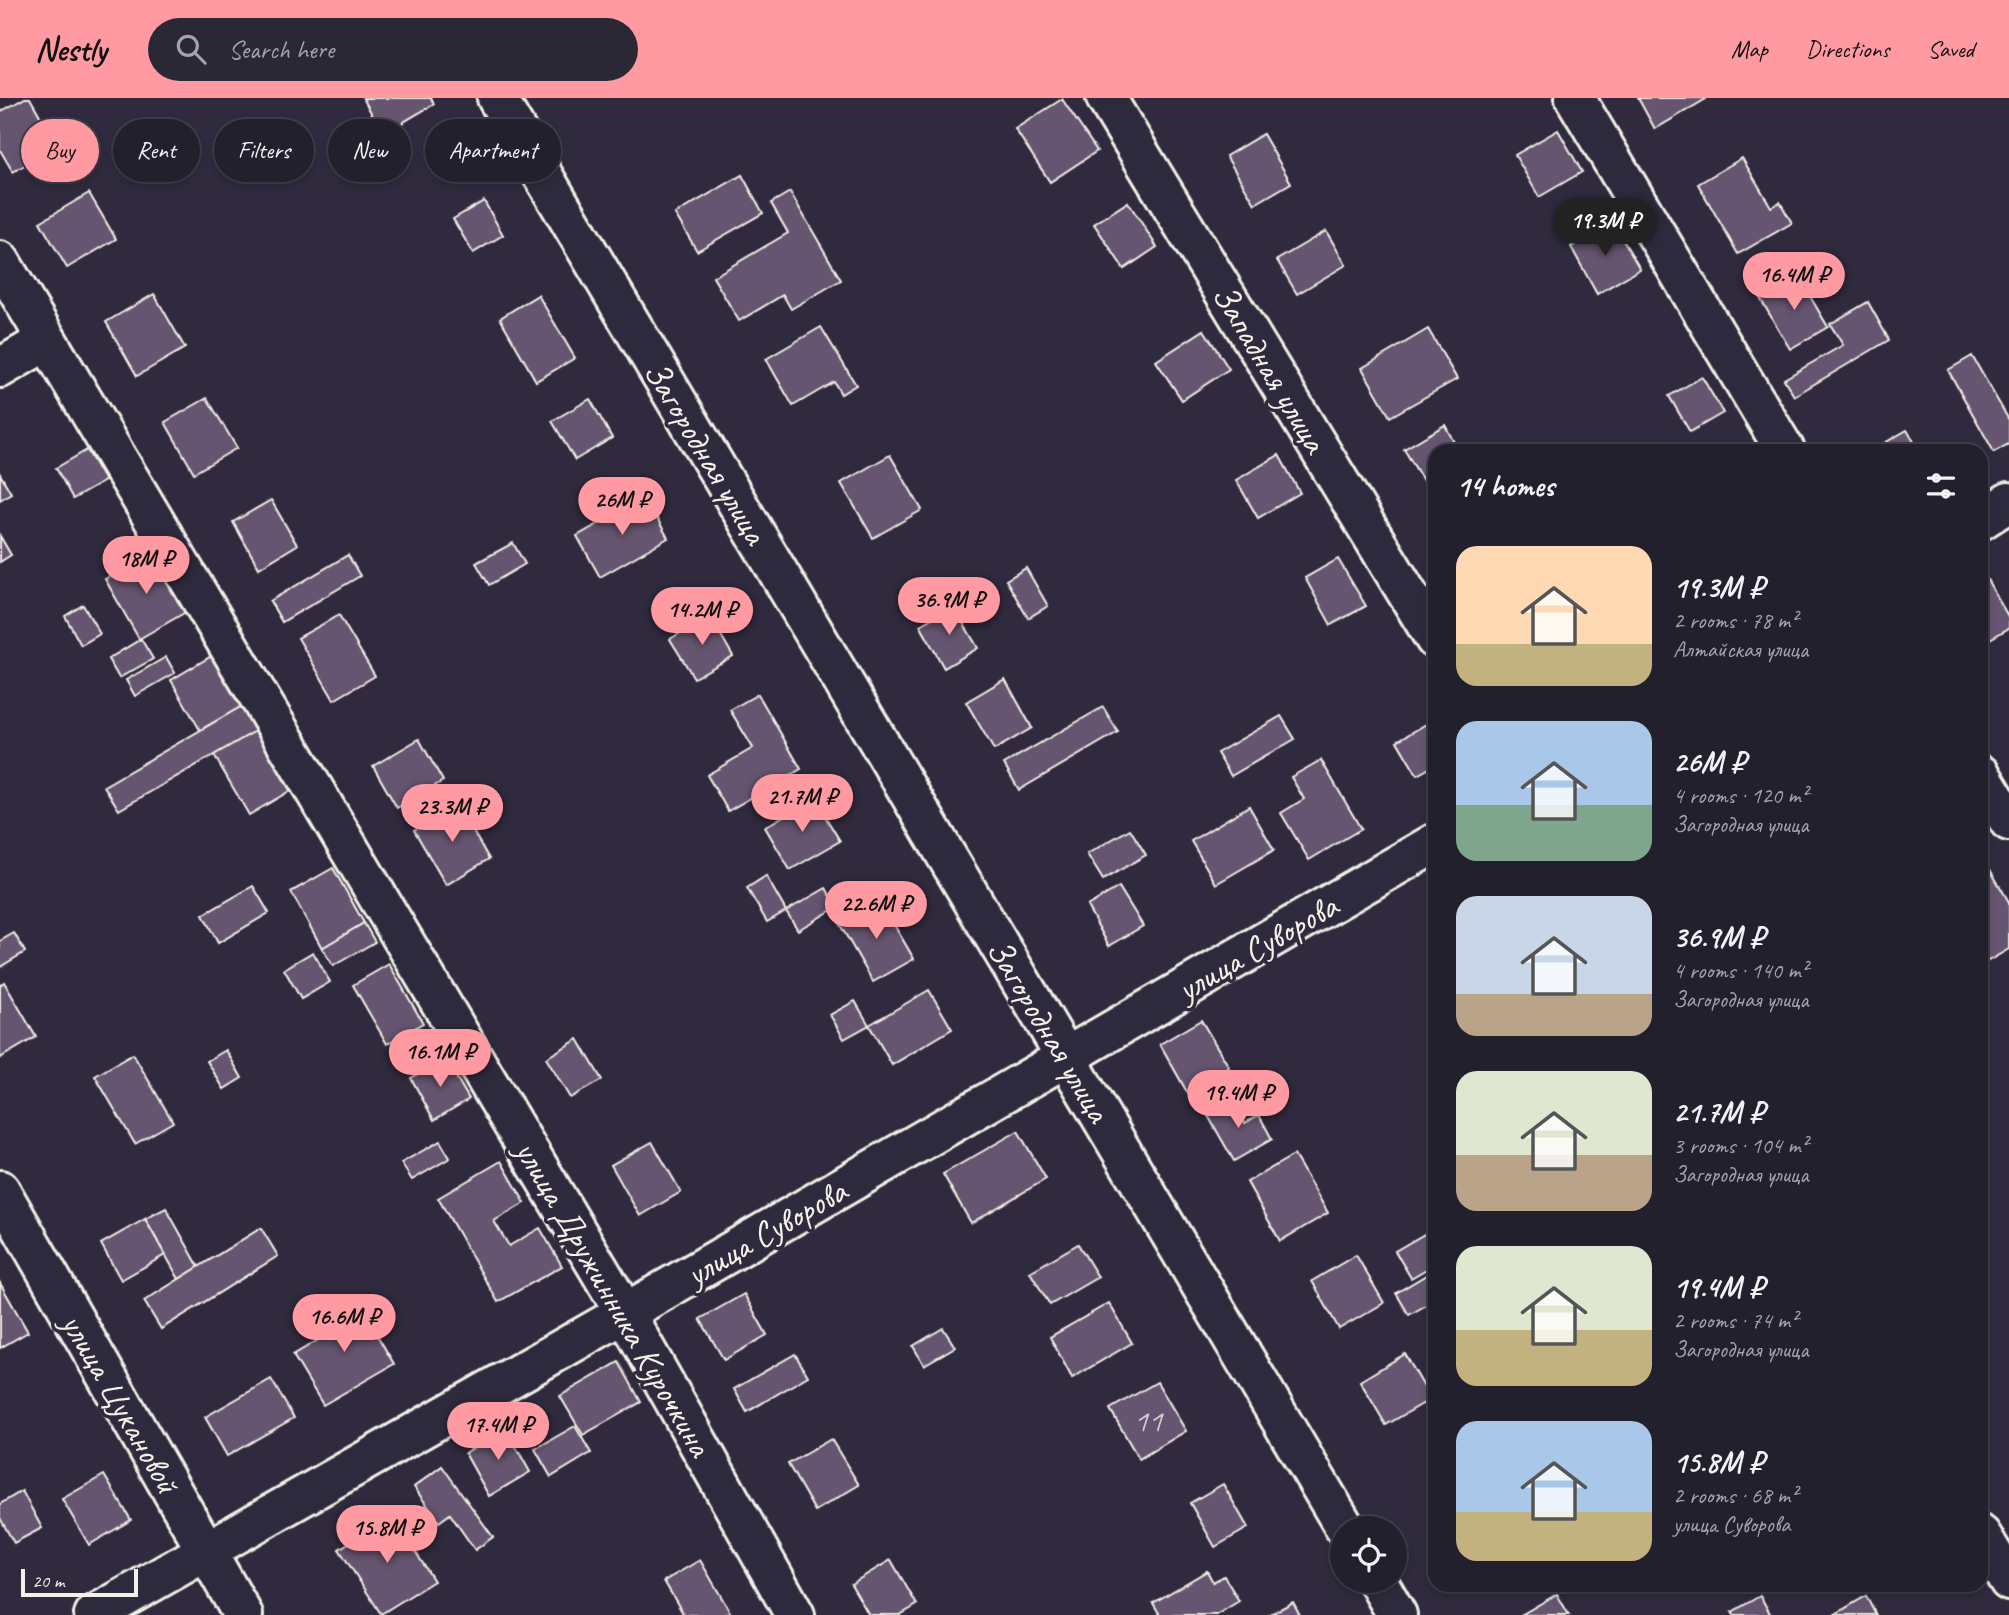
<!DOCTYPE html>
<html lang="en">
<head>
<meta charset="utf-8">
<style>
  body { margin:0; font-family:Caveat,sans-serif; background:#2b2836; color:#f1f3f6; height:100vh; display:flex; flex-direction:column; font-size:26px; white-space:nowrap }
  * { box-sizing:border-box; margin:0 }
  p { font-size:23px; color:#a3a3aa }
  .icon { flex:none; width:38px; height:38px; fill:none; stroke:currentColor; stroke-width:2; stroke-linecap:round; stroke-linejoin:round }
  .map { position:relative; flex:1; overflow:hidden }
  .details { position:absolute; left:1428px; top:346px; width:560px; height:1148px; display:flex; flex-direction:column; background:#23202e; border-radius:21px; box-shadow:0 4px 10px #0003,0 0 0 2px #403e4a }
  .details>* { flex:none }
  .hud { position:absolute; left:21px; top:21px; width:665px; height:63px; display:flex; gap:14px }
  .tools { position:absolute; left:1330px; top:1418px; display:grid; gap:14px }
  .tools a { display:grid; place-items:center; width:77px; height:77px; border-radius:50%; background:#23202e; box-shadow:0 4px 10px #0003,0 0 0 2px #403e4a; font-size:35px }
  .scale { position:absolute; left:21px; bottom:18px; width:117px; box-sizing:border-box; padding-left:7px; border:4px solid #f4f1e8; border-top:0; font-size:19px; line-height:24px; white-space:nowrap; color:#f4f1e8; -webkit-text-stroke:5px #2f2a3d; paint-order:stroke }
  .price { position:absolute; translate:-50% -60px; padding:0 16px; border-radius:24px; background:#ff9aa2; color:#111; font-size:23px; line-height:46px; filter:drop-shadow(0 2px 4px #0008) }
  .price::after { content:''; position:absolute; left:50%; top:42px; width:21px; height:16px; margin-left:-10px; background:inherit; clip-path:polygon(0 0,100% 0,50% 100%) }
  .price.current { background:#222; color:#fff }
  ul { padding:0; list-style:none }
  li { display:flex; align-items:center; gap:21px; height:175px; padding:0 28px }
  li span { display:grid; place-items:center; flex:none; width:196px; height:140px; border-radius:21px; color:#555 }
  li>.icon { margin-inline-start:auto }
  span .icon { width:84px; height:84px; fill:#fffc; stroke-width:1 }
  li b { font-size:30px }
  h2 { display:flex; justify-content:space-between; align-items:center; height:84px; padding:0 28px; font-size:30px }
  .pill { padding:0 24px; border-radius:32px; background:#23202e; box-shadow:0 4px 10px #0003,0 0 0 2px #403e4a; font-size:24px; line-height:63px }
  .pill.current { background:#ff9aa2; color:#111 }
  header { display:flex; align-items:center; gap:42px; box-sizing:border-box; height:98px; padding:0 35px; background:#ff9aa2; color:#111 }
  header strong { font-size:33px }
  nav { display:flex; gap:38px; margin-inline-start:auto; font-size:24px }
  .search { width:490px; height:63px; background:#2b2836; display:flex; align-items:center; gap:18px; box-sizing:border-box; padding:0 24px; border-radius:38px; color:#a3a3aa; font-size:26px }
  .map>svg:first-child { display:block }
</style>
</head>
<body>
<header>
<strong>Nestly</strong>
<div class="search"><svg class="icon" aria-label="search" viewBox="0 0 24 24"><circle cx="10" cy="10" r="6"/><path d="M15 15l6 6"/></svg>Search here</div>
<nav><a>Map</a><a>Directions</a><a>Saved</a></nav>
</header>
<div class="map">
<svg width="2009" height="1517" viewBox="0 0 2009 1517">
  <rect width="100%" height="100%" fill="#2f2a3d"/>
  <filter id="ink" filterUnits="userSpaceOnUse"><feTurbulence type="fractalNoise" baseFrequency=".0143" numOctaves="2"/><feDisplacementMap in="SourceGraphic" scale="14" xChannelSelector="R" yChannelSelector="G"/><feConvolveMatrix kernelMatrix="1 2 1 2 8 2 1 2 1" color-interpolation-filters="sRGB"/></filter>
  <g filter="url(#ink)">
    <g fill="#66556f" stroke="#f4f1e8" stroke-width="2">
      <path d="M25 0H30L57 48 13 74 0 52V14Z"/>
      <path d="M363 0H431L434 6 383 36Z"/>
      <path d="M1638 0H1706V1L1655 31Z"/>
      <path d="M1062 1 1097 53 1050 84 1015 31Z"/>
      <path d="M1558 32 1582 74 1539 99 1515 57Z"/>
      <path d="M1263 36 1291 85 1255 106 1226 58Z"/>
      <path d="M1742 60 1771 109 1780 104 1792 125 1738 156 1698 86Z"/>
      <path d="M742 77 763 115 697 153 675 116Z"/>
      <path d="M790 94 841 182 791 211 783 197 739 223 713 179 788 135 771 105Z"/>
      <path d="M89 95 116 141 67 170 40 124Z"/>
      <path d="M484 103 503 137 473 155 453 121Z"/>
      <path d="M1128 104 1157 149 1124 171 1094 126Z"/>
      <path d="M1613 125 1640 171 1597 196 1571 149Z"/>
      <path d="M1326 133 1346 167 1297 196 1277 162Z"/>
      <path d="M1798 178 1828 229 1790 251 1760 200Z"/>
      <path d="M154 196 185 250 137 278 106 224Z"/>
      <path d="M538 197 575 260 536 283 500 220Z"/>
      <path d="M1868 204 1889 242 1794 298 1784 281 1843 247 1830 226Z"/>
      <path d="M821 229 856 287 841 296 834 284 793 308 766 261Z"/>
      <path d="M1428 231 1457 281 1390 319 1362 270Z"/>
      <path d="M1204 232 1229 271 1182 302 1156 263Z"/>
      <path d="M1972 258 2009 322V346L1994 354 1948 272Z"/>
      <path d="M1702 279 1723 315 1690 334 1669 298Z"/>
      <path d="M207 300 237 350 194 375 165 324Z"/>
      <path d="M590 301 612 340 575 362 552 323Z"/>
      <path d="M1445 327 1459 354H1435V381L1425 386 1404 351Z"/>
      <path d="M1907 332 1920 354H1869Z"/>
      <path d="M87 352 105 383 73 401 56 370Z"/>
      <path d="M890 357 922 412 873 440 841 385Z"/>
      <path d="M1279 357 1300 395 1258 420 1236 382Z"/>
      <path d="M0 376 11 395 0 402Z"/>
      <path d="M645 399 668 440 600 479 577 438Z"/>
      <path d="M271 402 297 447 259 470 233 424Z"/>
      <path d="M0 438 11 457 0 464Z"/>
      <path d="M513 445 525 466 489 487 476 465Z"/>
      <path d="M152 454 186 514 139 541 105 481Z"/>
      <path d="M348 457 360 478 282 524 270 503Z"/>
      <path d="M1338 461 1366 508 1331 527 1305 480Z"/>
      <path d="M1026 470 1048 508 1028 520 1006 482Z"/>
      <path d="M1981 471 2009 520V530L1981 546Z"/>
      <path d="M83 507 100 536 81 547 65 518Z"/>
      <path d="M953 508 978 550 944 570 920 527Z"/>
      <path d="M339 517 375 578 334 602 298 540Z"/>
      <path d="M710 518 733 558 694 580 670 541Z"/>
      <path d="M141 541 153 561 119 580 108 561Z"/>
      <path d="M215 556 244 607 200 632 171 582Z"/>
      <path d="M166 559 175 575 135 598 126 582Z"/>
      <path d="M1005 581 1032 630 994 652 966 604Z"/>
      <path d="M758 596 801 671 728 713 707 677 753 650 730 612Z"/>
      <path d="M244 607 259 631 119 712 104 688Z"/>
      <path d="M1103 609 1118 634 1019 692 1004 666Z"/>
      <path d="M1281 618 1295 641 1231 678 1217 655Z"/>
      <path d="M1435 621V667L1417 677 1397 643Z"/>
      <path d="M259 631 293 691 249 717 214 657Z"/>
      <path d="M419 641 443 683 397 710 373 668Z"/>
      <path d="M1321 662 1361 731 1309 762 1281 715 1304 701 1291 679Z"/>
      <path d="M814 700 840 743 790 772 765 729Z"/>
      <path d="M457 706 489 761 446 787 414 732Z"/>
      <path d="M1249 708 1274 752 1216 786 1191 743Z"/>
      <path d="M1130 731 1146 757 1103 782 1087 756Z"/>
      <path d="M1985 763 2009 804V851L1981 867V766Z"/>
      <path d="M333 770 364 825 322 850 291 794Z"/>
      <path d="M766 778 786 813 767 824 747 790Z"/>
      <path d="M253 788 269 815 218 845 203 817Z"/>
      <path d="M1119 789 1143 828 1109 848 1087 808Z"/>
      <path d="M826 790 837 809 798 832 786 813Z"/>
      <path d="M879 801 914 861 873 884 839 825Z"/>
      <path d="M364 825 375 844 333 868 322 850Z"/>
      <path d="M14 835 25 854 0 869V843Z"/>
      <path d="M313 854 330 884 301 901 284 871Z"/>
      <path d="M389 866 423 925 387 946 353 887Z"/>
      <path d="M4 884 36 939 0 960V887Z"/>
      <path d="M929 892 952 931 892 967 869 927Z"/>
      <path d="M855 903 869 927 844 941 830 917Z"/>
      <path d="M1201 922 1229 969 1187 994 1160 946Z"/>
      <path d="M578 941 602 982 570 1000 546 960Z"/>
      <path d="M226 952 242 980 224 991 207 963Z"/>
      <path d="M133 956 173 1024 135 1046 95 978Z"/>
      <path d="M445 960 469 1001 434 1022 411 980Z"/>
      <path d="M1232 1001 1245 1025 1259 1017 1272 1041 1234 1063 1207 1016Z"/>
      <path d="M1018 1033 1046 1081 971 1125 943 1076Z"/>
      <path d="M440 1043 450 1060 412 1082 401 1065Z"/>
      <path d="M652 1044 681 1094 640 1118 611 1067Z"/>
      <path d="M1294 1057 1328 1115 1280 1143 1247 1084Z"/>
      <path d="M501 1063 525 1105 494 1123 509 1148 540 1130 562 1168 498 1204 438 1100Z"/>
      <path d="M166 1110 199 1169 179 1181 145 1121Z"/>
      <path d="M145 1121 165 1157 121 1182 101 1146Z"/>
      <path d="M261 1130 278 1158 161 1231 144 1203Z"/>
      <path d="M1433 1131 1435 1166 1411 1180 1395 1153Z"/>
      <path d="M1078 1146 1098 1179 1050 1207 1030 1174Z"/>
      <path d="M1356 1157 1384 1205 1339 1231 1312 1183Z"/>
      <path d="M1433 1173 1435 1177V1202L1409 1217 1396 1195Z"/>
      <path d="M0 1185 28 1234 0 1250Z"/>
      <path d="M744 1196 767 1237 724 1262 700 1221Z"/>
      <path d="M354 1198 394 1266 323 1307 293 1257 335 1232 325 1215Z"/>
      <path d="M1109 1205 1132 1245 1072 1280 1050 1239Z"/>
      <path d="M943 1230 955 1249 924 1267 913 1248Z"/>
      <path d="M795 1256 808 1278 747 1314 734 1291Z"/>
      <path d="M1405 1256 1431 1301 1386 1327 1360 1283Z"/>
      <path d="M619 1264 641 1304 583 1337 560 1298Z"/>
      <path d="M271 1281 294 1320 227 1358 205 1319Z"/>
      <path d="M1157 1284 1186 1333 1139 1361 1110 1311Z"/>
      <path d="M575 1328 591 1355 551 1379 535 1351Z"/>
      <path d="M506 1331 530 1374 489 1398 465 1355Z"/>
      <path d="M831 1341 859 1387 815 1413 788 1366Z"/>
      <path d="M442 1368 493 1439 475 1452 450 1416 439 1424 414 1389Z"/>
      <path d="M104 1377 131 1422 89 1447 62 1401Z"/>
      <path d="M1223 1386 1248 1430 1215 1449 1190 1405Z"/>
      <path d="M22 1393 42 1430 14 1445 0 1420V1406Z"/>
      <path d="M392 1417 434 1483 381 1516 339 1451Z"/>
      <path d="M700 1462 730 1514 724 1517H684L664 1483Z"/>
      <path d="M891 1462 917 1507 900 1517H869L851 1486Z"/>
      <path d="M1207 1473 1213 1484 1224 1478 1239 1503 1216 1517H1160L1153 1505Z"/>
      <path d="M1557 1496 1569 1517H1521Z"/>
      <path d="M1760 1498 1771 1517H1734L1732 1514Z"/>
      <path d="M1866 1498 1876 1517H1834Z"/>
      <path d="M1293 1504 1300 1517H1269Z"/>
    </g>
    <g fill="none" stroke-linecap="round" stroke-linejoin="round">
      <g stroke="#f4f1e8" stroke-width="44">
        <g id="minor">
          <path d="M497 0 1345 1430"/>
          <path d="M1106 0 1435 541"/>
          <path d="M1575 0 1786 354"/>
          <path d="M0 163 625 1215 795 1517"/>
          <path d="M0 270 46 243"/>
          <path d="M1981 422 2009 404"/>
          <path d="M1981 677 2009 723"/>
          <path d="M0 1092 243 1517"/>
          <path d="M1981 1437 2009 1483"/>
          <path d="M1377 1482 1397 1517"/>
          <path d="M94 1517 625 1215 1435 745"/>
        </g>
      </g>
      <use href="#minor" stroke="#2f2a3d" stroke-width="38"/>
    </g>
  </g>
  <g text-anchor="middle" stroke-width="7" stroke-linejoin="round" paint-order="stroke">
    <g font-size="32" fill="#d0caca">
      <text x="1148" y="1333">11</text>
    </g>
    <g font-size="35" fill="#f4f1e8" stroke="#2f2a3d">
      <text transform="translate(1270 270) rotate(59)" y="12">Западная улица</text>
      <text transform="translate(706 354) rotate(59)" y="12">Загородная улица</text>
      <text transform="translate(1257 849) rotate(-30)" y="12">улица Суворова</text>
      <text transform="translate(1049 932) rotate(59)" y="12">Загородная улица</text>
      <text transform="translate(766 1134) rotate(-30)" y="12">улица Суворова</text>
      <text transform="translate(614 1200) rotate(60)" y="12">улица Дружинника Курочкина</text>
      <text transform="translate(121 1305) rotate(60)" y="12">улица Цукановой</text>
    </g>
  </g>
</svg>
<div class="tools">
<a><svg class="icon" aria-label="locate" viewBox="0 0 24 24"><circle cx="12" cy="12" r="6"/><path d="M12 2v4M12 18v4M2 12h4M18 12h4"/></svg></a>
</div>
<div class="scale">20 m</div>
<b class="price current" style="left:1605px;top:160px">19.3M ₽</b>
<b class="price" style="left:1794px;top:214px">16.4M ₽</b>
<b class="price" style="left:622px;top:439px">26M ₽</b>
<b class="price" style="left:146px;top:498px">18M ₽</b>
<b class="price" style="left:949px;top:539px">36.9M ₽</b>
<b class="price" style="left:702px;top:549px">14.2M ₽</b>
<b class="price" style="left:802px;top:736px">21.7M ₽</b>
<b class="price" style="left:452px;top:746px">23.3M ₽</b>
<b class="price" style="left:876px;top:843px">22.6M ₽</b>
<b class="price" style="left:440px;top:991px">16.1M ₽</b>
<b class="price" style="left:1238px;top:1032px">19.4M ₽</b>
<b class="price" style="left:344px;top:1256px">16.6M ₽</b>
<b class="price" style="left:498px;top:1364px">17.4M ₽</b>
<b class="price" style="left:387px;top:1467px">15.8M ₽</b>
<div class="hud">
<a class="pill current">Buy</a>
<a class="pill">Rent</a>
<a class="pill">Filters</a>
<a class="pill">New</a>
<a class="pill">Apartment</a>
</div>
<section class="details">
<h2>14 homes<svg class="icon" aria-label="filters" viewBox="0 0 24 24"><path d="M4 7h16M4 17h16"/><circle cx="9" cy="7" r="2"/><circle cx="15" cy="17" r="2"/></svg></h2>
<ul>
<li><span style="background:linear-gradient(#ffd9b3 70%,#c2b280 0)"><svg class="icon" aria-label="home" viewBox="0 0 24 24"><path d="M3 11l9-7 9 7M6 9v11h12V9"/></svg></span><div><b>19.3M ₽</b><p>2 rooms · 78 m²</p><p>Алтайская улица</p></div></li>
<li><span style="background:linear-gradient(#a9c7e8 60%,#7fa58c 0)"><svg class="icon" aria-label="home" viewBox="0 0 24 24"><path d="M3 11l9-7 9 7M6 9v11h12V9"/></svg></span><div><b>26M ₽</b><p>4 rooms · 120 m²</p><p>Загородная улица</p></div></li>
<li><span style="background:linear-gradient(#c9d6e8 70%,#b9a48a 0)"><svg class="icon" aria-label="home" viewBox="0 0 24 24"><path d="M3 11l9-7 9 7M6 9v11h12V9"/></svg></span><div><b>36.9M ₽</b><p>4 rooms · 140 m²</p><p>Загородная улица</p></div></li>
<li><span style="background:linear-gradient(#dfe7d0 60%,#b9a48a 0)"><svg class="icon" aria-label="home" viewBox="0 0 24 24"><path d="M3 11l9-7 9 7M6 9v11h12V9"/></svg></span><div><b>21.7M ₽</b><p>3 rooms · 104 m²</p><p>Загородная улица</p></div></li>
<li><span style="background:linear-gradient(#dfe7d0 60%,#c2b280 0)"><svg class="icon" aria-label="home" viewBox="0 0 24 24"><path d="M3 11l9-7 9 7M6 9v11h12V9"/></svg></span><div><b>19.4M ₽</b><p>2 rooms · 74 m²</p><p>Загородная улица</p></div></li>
<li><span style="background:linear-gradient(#a9c7e8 65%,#c2b280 0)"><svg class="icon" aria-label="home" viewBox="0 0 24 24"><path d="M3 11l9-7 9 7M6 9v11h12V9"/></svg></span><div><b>15.8M ₽</b><p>2 rooms · 68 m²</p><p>улица Суворова</p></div></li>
</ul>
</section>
</div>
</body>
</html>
